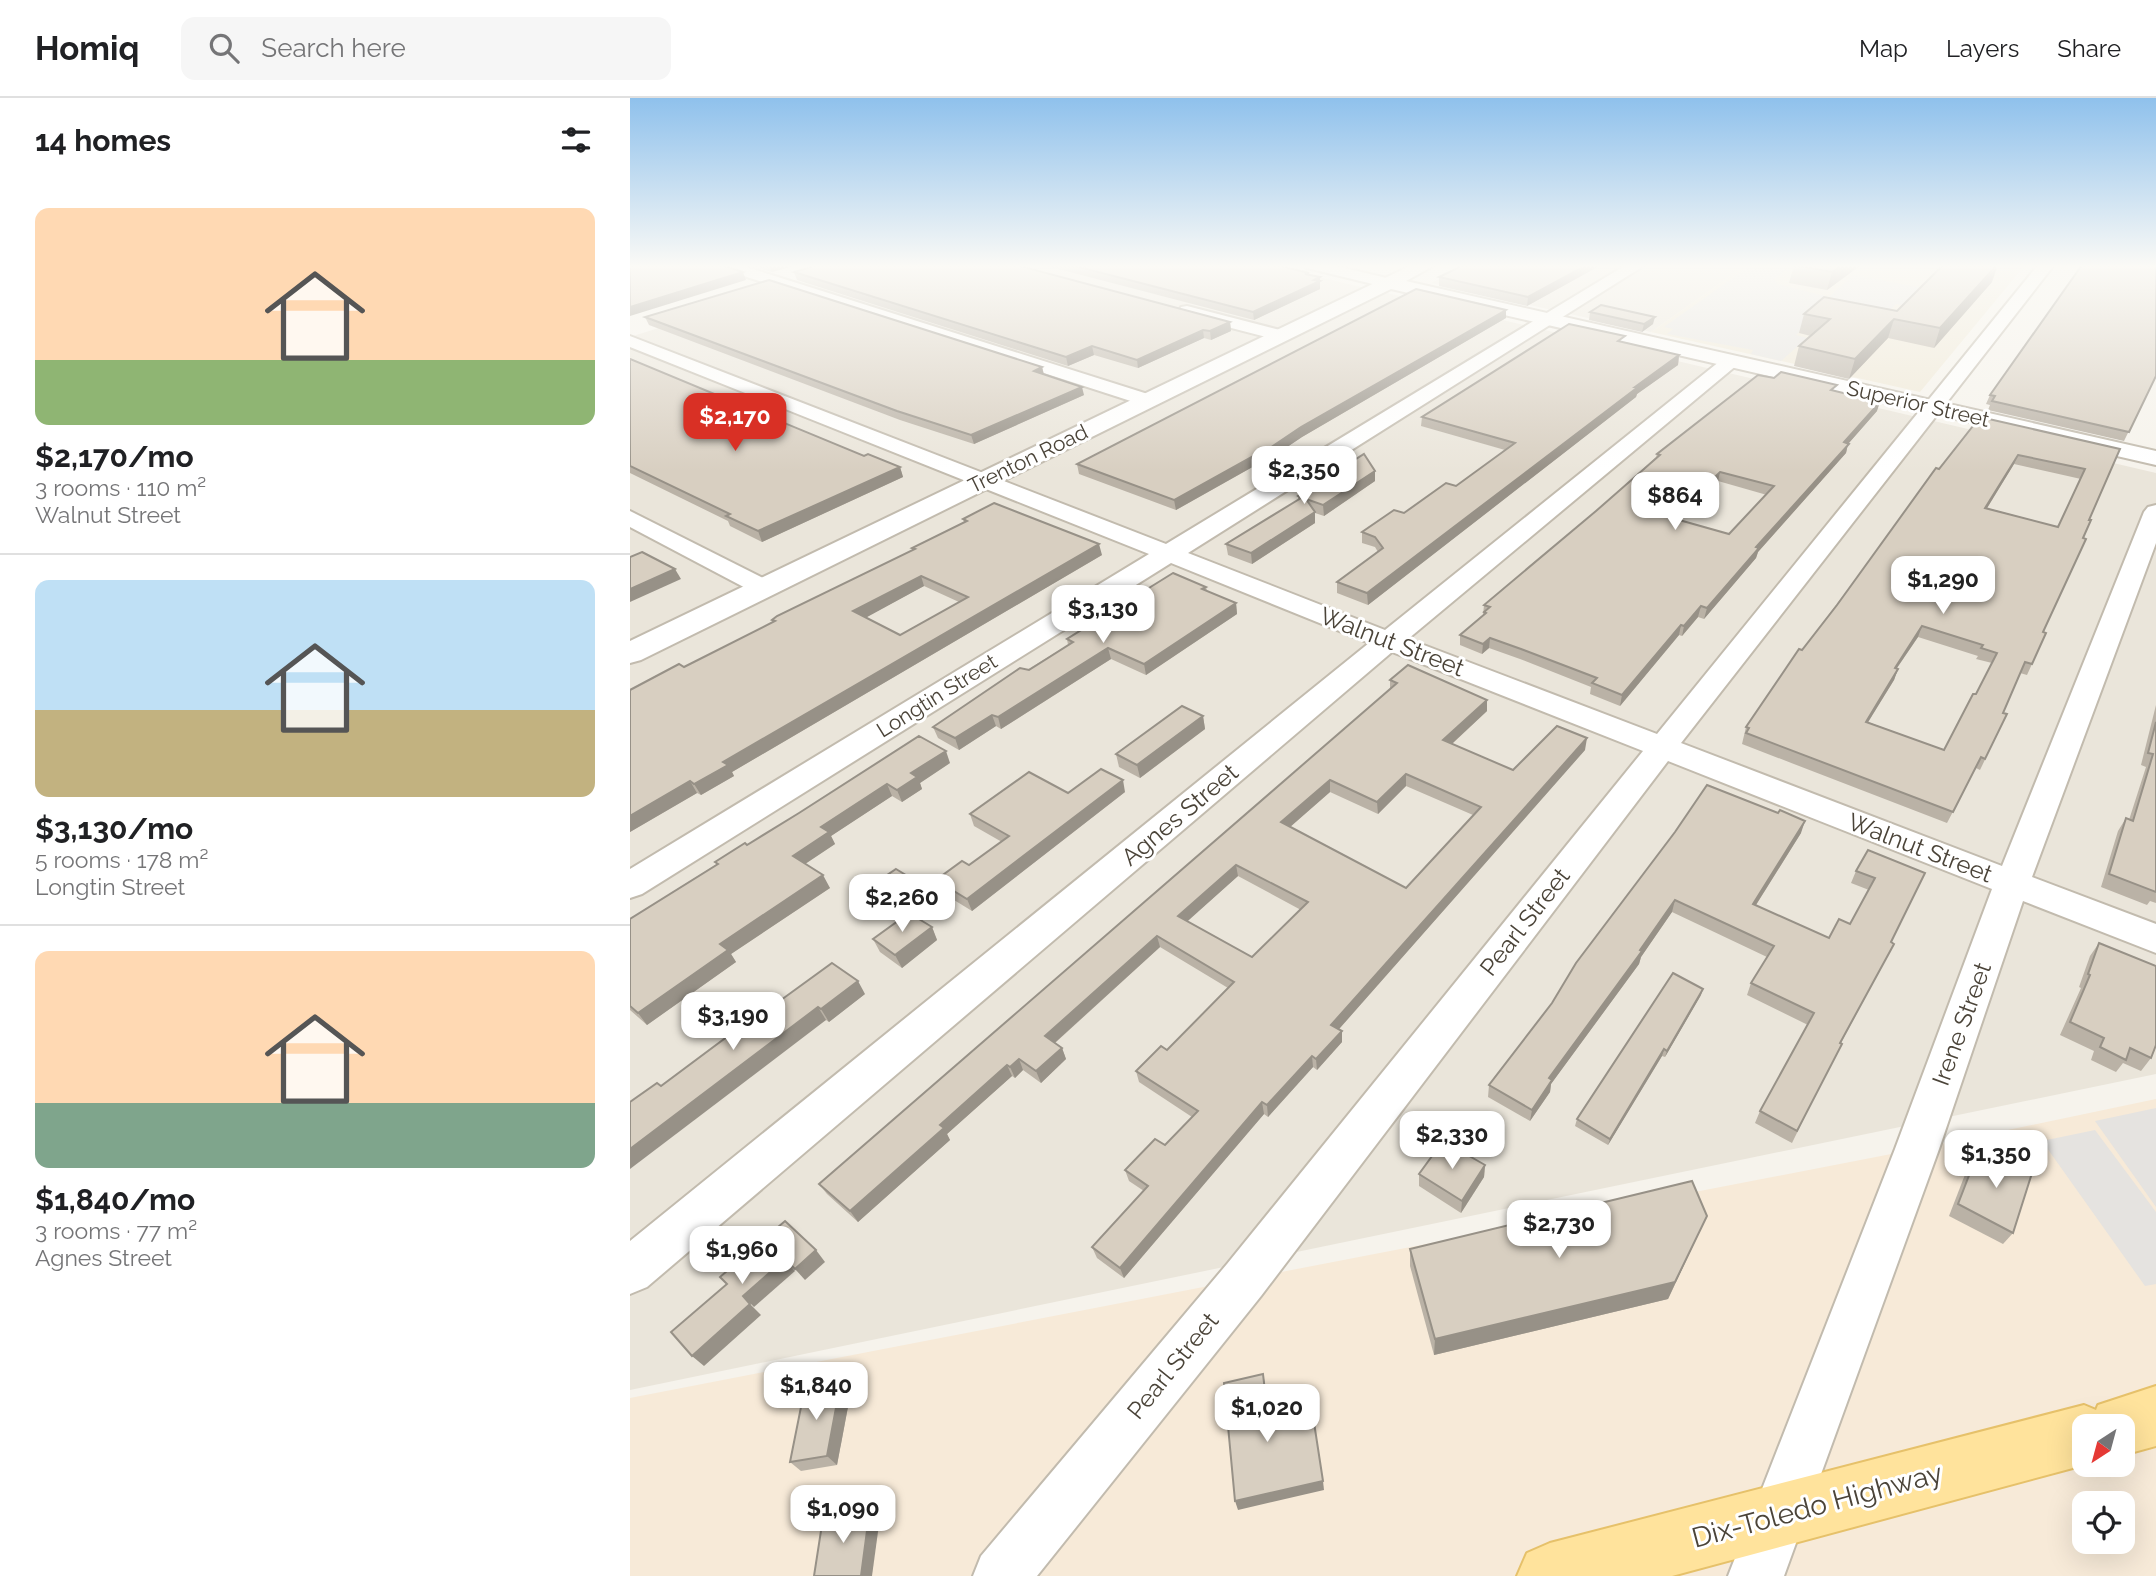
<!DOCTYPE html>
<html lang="en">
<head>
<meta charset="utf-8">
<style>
  body { margin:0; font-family:Raleway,sans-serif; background:#f6f6f6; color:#202124; height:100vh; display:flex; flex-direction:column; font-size:26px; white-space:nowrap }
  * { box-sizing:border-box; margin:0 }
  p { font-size:23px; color:#757577 }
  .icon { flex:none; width:38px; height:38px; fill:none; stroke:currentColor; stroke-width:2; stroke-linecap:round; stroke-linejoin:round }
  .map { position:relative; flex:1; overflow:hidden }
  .sheet { display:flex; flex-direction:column; background:#fff; width:630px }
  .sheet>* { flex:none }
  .needle { width:46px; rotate:216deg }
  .fabs { position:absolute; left:1442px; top:1316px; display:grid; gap:14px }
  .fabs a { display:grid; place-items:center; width:63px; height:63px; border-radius:14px; background:#fff; box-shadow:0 7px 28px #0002; font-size:35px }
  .price { position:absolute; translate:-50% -60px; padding:0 16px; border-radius:14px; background:#fff; color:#222; font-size:23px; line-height:46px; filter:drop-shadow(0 2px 4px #0008) }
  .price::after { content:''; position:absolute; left:50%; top:42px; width:21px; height:16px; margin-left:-10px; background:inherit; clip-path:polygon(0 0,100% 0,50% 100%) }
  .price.active { background:#d93025; color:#fff }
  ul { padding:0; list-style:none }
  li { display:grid; align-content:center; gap:14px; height:371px; padding:0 35px }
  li+li { border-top:2px solid #e0e0e0 }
  li span { display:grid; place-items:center; height:217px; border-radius:14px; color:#555 }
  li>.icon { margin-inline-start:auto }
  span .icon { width:126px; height:126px; fill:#fffc; stroke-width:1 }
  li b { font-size:30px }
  h2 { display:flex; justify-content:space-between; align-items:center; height:84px; padding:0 35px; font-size:30px }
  header { display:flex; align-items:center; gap:42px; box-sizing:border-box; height:98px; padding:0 35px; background:#fff; border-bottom:2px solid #e0e0e0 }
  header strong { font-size:33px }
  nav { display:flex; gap:38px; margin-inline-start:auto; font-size:24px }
  .search { width:490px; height:63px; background:#f6f6f6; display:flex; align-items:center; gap:18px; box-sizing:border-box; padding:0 24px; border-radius:14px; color:#757577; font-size:26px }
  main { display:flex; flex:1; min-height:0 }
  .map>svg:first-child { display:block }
</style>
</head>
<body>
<header>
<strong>Homiq</strong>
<div class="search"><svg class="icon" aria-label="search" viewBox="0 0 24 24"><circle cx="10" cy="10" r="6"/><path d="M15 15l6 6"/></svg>Search here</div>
<nav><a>Map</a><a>Layers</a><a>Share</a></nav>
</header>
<main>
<section class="sheet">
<h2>14 homes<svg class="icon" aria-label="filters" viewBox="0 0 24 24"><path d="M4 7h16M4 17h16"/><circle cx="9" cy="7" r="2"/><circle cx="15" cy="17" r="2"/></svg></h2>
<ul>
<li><span style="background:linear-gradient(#ffd9b3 70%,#8fb573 0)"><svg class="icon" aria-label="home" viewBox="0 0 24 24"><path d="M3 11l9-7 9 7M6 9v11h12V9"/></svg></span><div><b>$2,170/mo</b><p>3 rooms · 110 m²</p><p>Walnut Street</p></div></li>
<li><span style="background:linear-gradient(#bfe0f5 60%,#c2b280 0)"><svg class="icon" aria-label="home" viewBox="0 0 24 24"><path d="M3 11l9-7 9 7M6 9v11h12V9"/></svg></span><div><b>$3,130/mo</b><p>5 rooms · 178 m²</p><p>Longtin Street</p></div></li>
<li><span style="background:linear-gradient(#ffd9b3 70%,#7fa58c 0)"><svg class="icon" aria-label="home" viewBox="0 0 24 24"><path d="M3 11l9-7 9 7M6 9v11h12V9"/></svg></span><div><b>$1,840/mo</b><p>3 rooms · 77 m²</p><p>Agnes Street</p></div></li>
</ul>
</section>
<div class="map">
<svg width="1526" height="1478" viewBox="0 0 1526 1478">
  <rect width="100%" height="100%" fill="#f6f3ec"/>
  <g fill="#eae5da">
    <path d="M230 167H637L1526 375V976L0 1292V239Z"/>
    <path d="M838 167H1116L1021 234 801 185Z"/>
  </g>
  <path fill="#f7ead8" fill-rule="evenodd" d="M1526 1001V1478H0V1300L1287 1051ZM1454 1328H1493V1367H1454ZM1454 1405H1493V1444H1454Z"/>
  <path fill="#efe8d6" d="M1116 167H1395L1290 294 1021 234Z"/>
  <g fill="#e5e3e0">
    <path d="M1121 167H1163L1144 181 1147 186 1199 199 1223 177 1293 190 1277 208 1266 206 1259 214 1189 217 1166 237 1177 240 1151 263 1121 256 1123 252 1037 236 1043 231 1034 229Z"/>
    <path d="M1526 1010V1109L1465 1023Z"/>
    <path d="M1465 1032 1526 1114V1186L1515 1188 1412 1043Z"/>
  </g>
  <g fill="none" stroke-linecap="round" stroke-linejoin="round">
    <g stroke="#c2bbae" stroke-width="4">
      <g id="minor">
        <path d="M86 167H110L524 298 527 302 524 306H510L89 170Z"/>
        <path d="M674 167H702L765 182 767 185 759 190 677 170Z"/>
        <path d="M996 167H1015L558 455 755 532 1095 259H1107L1110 263 1107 267 778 541 1027 636 1408 167H1424L1051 645 1372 768 1514 414 1518 409 1526 407V445L1402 779 1526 826V855L1393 803 1309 1051 1154 1478H1098L1265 1051 1362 791 1038 663 631 1198 407 1478H343L351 1458 597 1166 1013 653 762 554 17 1189 0 1196V1143L739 545 541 465 12 796 0 800V771L519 456 0 249V238L536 446Z"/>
        <path d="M557 208 654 233 657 237 648 242 551 217 549 213 551 209Z"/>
        <path d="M0 413 143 485 147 490 143 495 134 498 125 495 0 429Z"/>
      </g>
    </g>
    <g stroke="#c2bbae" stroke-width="4">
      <path id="tertiary" d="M782 167H805L776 183 1526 353V367L761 191 11 562 0 565V543Z"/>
    </g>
    <g stroke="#e6c16a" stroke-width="4">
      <path id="primary" d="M1526 1288V1348L1493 1357V1328H1454V1367L1042 1478H887L897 1455 920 1445 1454 1307 1466 1312 1468 1307Z"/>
    </g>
    <use href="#minor" fill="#fff" fill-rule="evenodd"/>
    <use href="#tertiary" fill="#fff" fill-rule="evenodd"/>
    <use href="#primary" fill="#ffe39c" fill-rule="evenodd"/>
  </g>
  <g fill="#bab2a6" fill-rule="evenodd">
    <path d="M119 167H167L142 174Z"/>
    <path d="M413 167H646L679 175V177L690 179V191L624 222Z"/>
    <path d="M834 167H971L897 208 809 188V179Z"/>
    <path d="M1164 167H1231L1197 192 1159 185Z"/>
    <path d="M164 174 600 224 601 233 581 242 574 240 508 270 464 257 438 268 167 182Z"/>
    <path d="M1362 184 1304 250 1258 240 1219 281 1164 268 1169 248 1181 238 1169 235 1174 216 1267 213Z"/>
    <path d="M960 214 1023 226 1012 234 959 222Z"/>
    <path d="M15 219 412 269 414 276 454 297 344 346 270 322 19 227Z"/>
    <path d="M876 220 672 339 629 368 626 367 546 412 449 376 447 366Z"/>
    <path d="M994 244 1049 257 1048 267 1007 296 1006 299 738 507 707 495V484L748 454 745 449 732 445V434L774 415 826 388 875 352 791 328 792 319Z"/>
    <path d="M0 261 234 358 270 369 273 379 132 444 100 428 98 423 0 375Z"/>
    <path d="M1526 278 1494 343 1358 312 1360 307 1356 306 1360 297Z"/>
    <path d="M1205 293 1247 313 1218 346 1216 355 1128 454 1126 460 1074 521 1068 519 1052 538 1049 537 990 608 960 596 961 589 890 561 859 550 852 556 830 547V537L853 517 854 507 966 413 1026 359 1027 356ZM1088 383 1137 397 1099 436 1048 422Z"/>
    <path d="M1350 319 1490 351 1459 422 1413 534 1402 566 1397 577 1390 575 1373 615 1377 616 1350 672 1346 670 1317 725 1112 646 1116 629 1172 552 1309 371ZM1384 366 1451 381 1428 429 1357 410ZM1288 539 1348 558 1346 561 1362 565 1346 596 1314 652 1238 624 1264 582 1268 571 1267 570Z"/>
    <path d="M745 373V383L694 418 685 415V425L622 466 598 457 596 446 668 402V398Z"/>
    <path d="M333 421 472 457 102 674 104 678 71 697 67 695 0 734V592L54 569 143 524 142 522 283 452 282 450 334 424ZM294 488 329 504 270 537 236 519Z"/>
    <path d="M576 489 577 493 606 505 607 516 516 577 481 561 371 631 366 628 329 652 308 640 303 629 438 547 437 541Z"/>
    <path d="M760 582 857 602V613L822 646 883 672 955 652 709 931 712 944 687 972 683 969 638 1019 634 1016 494 1180 467 1160 462 1149 514 1093 499 1083 495 1072 535 1047 562 1019 509 984 506 973 537 952 598 890 530 849 425 945 432 950 436 961 411 985 393 972 385 980 382 978 317 1036 320 1042 228 1124 197 1096 189 1086 760 591ZM776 688 843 717 776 790 660 729 700 694 748 716ZM608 778 671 812 622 859 557 823Z"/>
    <path d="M1526 607V805L1520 803 1517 807 1471 789 1488 733 1496 720 1499 722 1516 669 1511 667Z"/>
    <path d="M573 618 575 631 510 680 489 669 486 656Z"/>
    <path d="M320 665 290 685 292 691 272 704 262 698 201 738 205 746 175 766 200 790 101 856 106 864 17 927 0 912V821L87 766 85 764 117 747 169 715Z"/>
    <path d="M495 694 342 813 311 794 306 782 339 767 372 744 344 728 340 716 438 695Z"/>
    <path d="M1045 734 1171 735 1126 807 1199 840 1220 826 1239 792 1221 785 1226 773 1238 752 1261 844 1264 846 1211 945 1162 1045 1125 1025 1130 1013 1178 927 1117 897 1121 885 1137 859 1042 814 1011 859 1009 866 921 986 920 994 900 1023 858 999 859 987 922 905Z"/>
    <path d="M241 788 292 792 267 809 245 795Z"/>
    <path d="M302 829 307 842 272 870 250 854 243 841Z"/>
    <path d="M1469 845 1521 960 1511 973 1493 965 1486 974 1461 962 1464 953 1430 937 1451 890 1449 889 1460 858Z"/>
    <path d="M235 896 199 924 196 922 31 988 151 902Z"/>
    <path d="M1071 897 1035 959 1032 958 978 1047 945 1028 947 1021Z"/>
    <path d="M1350 1049 1383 1135 1373 1146 1319 1118 1341 1061Z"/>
    <path d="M855 1067 854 1079 831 1115 789 1088V1076Z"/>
    <path d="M1077 1118 1038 1201 804 1257 780 1168V1151Z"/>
    <path d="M211 1283 221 1293 207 1367 171 1373 160 1364Z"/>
  </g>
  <g fill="#979187">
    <path d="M139 167H167L142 174Z"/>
    <path d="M957 167H971L897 208 898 199Z"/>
    <path d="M1212 167H1231L1197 192 1202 174Z"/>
    <path d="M1368 167 1362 184 1304 250 1310 230Z"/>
    <path d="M113 174 116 182 0 218V209Z"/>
    <path d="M690 179V191L624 222 623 214Z"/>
    <path d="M876 212V220L672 339 629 368 628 358 671 329Z"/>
    <path d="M1025 219 1023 226 1012 234 1014 226Z"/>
    <path d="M1264 221 1258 240 1219 281 1225 261Z"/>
    <path d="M600 224 601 233 581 242 580 233Z"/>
    <path d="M573 232 574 240 508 270 507 262Z"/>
    <path d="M462 248 464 257 438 268 436 259Z"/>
    <path d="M1049 257 1048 267 1007 296 1006 299 738 507 737 495 1005 289Z"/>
    <path d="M412 269 414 278 404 273Z"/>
    <path d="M452 289 454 297 344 346 341 337Z"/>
    <path d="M1250 304 1247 313 1218 346 1216 355 1128 454 1126 460 1074 521 1077 510 1126 449 1214 344Z"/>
    <path d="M625 357 626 367 546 412 544 402Z"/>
    <path d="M1388 357 1384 366 1351 420 1355 410Z"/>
    <path d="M270 369 273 379 132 444 128 433Z"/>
    <path d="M745 373V383L694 418 693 407Z"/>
    <path d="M1090 374 1088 383 1040 430 1042 420Z"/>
    <path d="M685 414V425L622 466 621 455Z"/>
    <path d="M469 446 472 457 102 674 104 678 71 697 64 686 93 664Z"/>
    <path d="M45 471 51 481 0 504V491Z"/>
    <path d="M291 478 294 488 228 524 223 513Z"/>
    <path d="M606 505 607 516 516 577 514 566Z"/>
    <path d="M1071 508 1068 519 1052 538 1054 528Z"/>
    <path d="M1051 527 1049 537 990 608 992 597Z"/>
    <path d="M1292 528 1288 539 1260 580 1265 570Z"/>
    <path d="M860 540 859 550 852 556 853 546Z"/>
    <path d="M478 550 481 561 371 631 368 619Z"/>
    <path d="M1268 571 1264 582 1232 634 1236 624Z"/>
    <path d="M857 602V613L813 654V642Z"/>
    <path d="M362 617 366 628 329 652 325 640Z"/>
    <path d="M573 618 575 631 510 680 507 667Z"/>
    <path d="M957 640 955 652 702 939 701 927Z"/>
    <path d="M316 653 320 665 290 685 292 691 272 704 267 692 281 675Z"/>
    <path d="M776 676V688L748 716 747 704Z"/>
    <path d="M493 682 495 694 342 813 337 801Z"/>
    <path d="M700 682V694L652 736 651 724Z"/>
    <path d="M60 683 67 695 0 734V718Z"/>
    <path d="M257 686 262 698 201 738 205 746 169 770 163 758 191 729Z"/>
    <path d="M1175 723 1171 735 1119 818 1123 806Z"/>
    <path d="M606 767 608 778 550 830 548 818Z"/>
    <path d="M193 777 200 790 101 856 106 864 17 927 8 915 90 846Z"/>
    <path d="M289 785 292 792 267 809 264 803Z"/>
    <path d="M1045 802 1042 814 1011 859 1009 866 921 986 920 994 900 1023 902 1012 919 980Z"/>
    <path d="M302 829 307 842 272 870 265 857Z"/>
    <path d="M527 838 530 849 419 950 415 938Z"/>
    <path d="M228 883 235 896 199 924 191 911Z"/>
    <path d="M1073 891 1071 897 1035 959 1037 953Z"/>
    <path d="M188 909 196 922 0 1071V1051Z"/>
    <path d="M712 933V944L687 972 686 961Z"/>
    <path d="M432 950 436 961 411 985 406 973Z"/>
    <path d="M1034 951 1032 958 978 1047 980 1041Z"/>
    <path d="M682 958 683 969 638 1019 637 1007Z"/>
    <path d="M389 961 393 972 385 980 380 969Z"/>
    <path d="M377 967 382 978 317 1036 320 1042 228 1124 220 1113 310 1027Z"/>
    <path d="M632 1004 634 1016 494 1180 490 1170Z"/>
    <path d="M855 1067 854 1079 831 1115 832 1103Z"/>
    <path d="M1077 1118 1038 1201 804 1257 805 1241Z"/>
    <path d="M186 1152 195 1164 175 1182 165 1171Z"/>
    <path d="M155 1161 165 1173 124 1209 113 1198Z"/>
    <path d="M120 1206 131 1217 74 1268 62 1258Z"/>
    <path d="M633 1276 635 1286 641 1337 639 1328Z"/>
    <path d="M211 1283 221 1293 207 1367 197 1358Z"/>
    <path d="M693 1383 694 1392 608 1412 605 1403Z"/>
    <path d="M240 1410 250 1419 242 1478H231Z"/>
  </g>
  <g fill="#d8cfc1" stroke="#979187" stroke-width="2" fill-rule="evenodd">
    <path d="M0 167H92L113 174 0 209Z"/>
    <path d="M188 167H386L600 224 580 233 573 232 507 262 462 248 436 259 164 174Z"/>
    <path d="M441 167H646L679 175 675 176 690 179 684 182 690 183 623 214Z"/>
    <path d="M834 167H957L898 199 809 179Z"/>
    <path d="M1164 167H1212L1202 174Z"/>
    <path d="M1313 167H1367L1310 230 1264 221 1225 261 1169 248 1200 221 1174 216 1194 199 1267 213Z"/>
    <path d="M1452 167H1526V278L1499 334 1362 303 1365 298 1360 297Z"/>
    <path d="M139 182 412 269 404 273 452 289 341 337 267 313 15 219Z"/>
    <path d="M786 191 876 212 671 329 628 358 625 357 544 402 447 366Z"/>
    <path d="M971 207 1025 219 1014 226 960 214Z"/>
    <path d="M939 226 995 238 988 243 1049 257 1005 289H1008L737 495 707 484 753 450 745 439 732 434 764 412 774 415 816 385 826 388 885 345 792 319Z"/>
    <path d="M0 261 234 358 238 356 270 369 128 433 96 418 100 416 0 368Z"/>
    <path d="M1151 274 1207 287 1201 292 1250 304 1214 344 1219 346 1126 449 1129 450 1077 510 1071 508 1054 528 1051 527 992 597 962 585 967 580 891 551 860 540 853 546 830 537 856 515 854 514 860 509 854 507 966 413 1030 357 1027 356 1128 277 1144 280ZM1090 374 1144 388 1099 436 1042 420Z"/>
    <path d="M1350 319 1490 351 1459 422H1461L1453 440 1456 441 1413 534 1416 535 1402 566 1395 564 1373 615 1377 616 1355 661 1351 659 1323 714 1116 635 1119 630 1116 629 1169 551 1172 552 1207 507 1306 370 1309 371ZM1388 357 1455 371 1428 429 1355 410ZM1292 528 1353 547 1351 550 1367 555 1346 596H1343L1314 652 1236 624 1268 571 1265 570Z"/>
    <path d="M734 356 745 373 693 407 676 401 685 414 621 455 596 446 671 400 668 398Z"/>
    <path d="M364 405 469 446 93 664 98 667 64 686 60 683 0 718V592L49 566 54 569 145 523 142 522 147 518 285 451 282 450 337 423 333 421ZM291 478 338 499 270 537 223 513Z"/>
    <path d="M12 454 45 471 0 491V459Z"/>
    <path d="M543 475 576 489 572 491 606 505 514 566 478 550 368 619 362 617 325 640 303 629 390 570 399 572 443 544 437 541Z"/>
    <path d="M778 567 857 602 813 642 883 672 927 628 957 640 701 927 712 933 686 961 682 958 637 1007 632 1004 490 1170 462 1149 518 1088 495 1072 525 1041 535 1047 568 1013 506 973 531 948 537 952 604 884 527 838 415 938 432 950 406 973 389 961 380 969 377 967 310 1027 314 1030 220 1113 189 1086 767 585 760 582ZM776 676 851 709 776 790 651 724 700 682 747 704ZM606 767 678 804 622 859 548 818Z"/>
    <path d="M552 608 573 618 507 667 486 656Z"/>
    <path d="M1526 624V794L1479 776 1496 720 1503 723 1523 656 1518 655Z"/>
    <path d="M289 638 316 653 281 675 287 679 267 692 257 686 191 729 199 734 163 758 193 777 90 846 98 852 8 915 0 908V821L88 766 85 764 115 745 117 747 169 715Z"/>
    <path d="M471 671 493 682 337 801 306 782 332 763 339 767 379 738 340 716 399 674 438 695Z"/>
    <path d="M1077 687 1148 715 1150 712 1175 723 1123 806 1199 840 1209 821 1220 826 1245 780 1226 773 1238 752 1295 775 1261 844 1264 846 1210 945 1212 946 1167 1033 1130 1013 1184 915 1121 885 1144 848 1045 802 1010 852 1012 853 919 980 922 982 902 1012 859 987 922 905 946 865 1045 734Z"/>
    <path d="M266 771 289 785 264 803 241 788Z"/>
    <path d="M279 815 302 829 265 857 243 841Z"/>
    <path d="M1469 845 1526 868V947L1521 960 1500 950 1496 962 1470 949 1474 940 1440 924 1460 877 1458 876Z"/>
    <path d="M202 865 228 883 191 911 188 909 0 1051V1004L27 985 31 988 149 900 151 902Z"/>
    <path d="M1043 875 1073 891 1037 953 1034 951 980 1041 947 1021Z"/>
    <path d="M813 1043 855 1067 832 1103 789 1076Z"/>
    <path d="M1350 1049 1402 1075 1383 1135 1328 1106Z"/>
    <path d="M1062 1083 1077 1118 1045 1184 805 1241 780 1151Z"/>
    <path d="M155 1123 186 1152 165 1171 155 1161 113 1198 120 1206 62 1258 41 1234 97 1186 90 1179Z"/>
    <path d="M633 1276 639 1328 683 1318 693 1383 605 1403 594 1285Z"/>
    <path d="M211 1283 197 1358 160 1364 175 1289Z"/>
    <path d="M240 1410 231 1478H184L193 1420Z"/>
  </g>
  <linearGradient id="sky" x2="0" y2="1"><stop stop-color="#8fc1ec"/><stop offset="0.45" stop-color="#fbfaf6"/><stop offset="1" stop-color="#fbfaf6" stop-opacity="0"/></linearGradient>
  <rect width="1526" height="374" fill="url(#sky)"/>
  <g text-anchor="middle" stroke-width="6" stroke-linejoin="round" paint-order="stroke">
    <g font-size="21" fill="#4b4439" stroke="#fff">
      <text transform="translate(1288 306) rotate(13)" y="7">Superior Street</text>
      <text transform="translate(398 361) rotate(-26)" y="7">Trenton Road</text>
      <text transform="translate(307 598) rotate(-32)" y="7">Longtin Street</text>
    </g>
    <g font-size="24" fill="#4b4439" stroke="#fff">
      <text transform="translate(762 544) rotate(21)" y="8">Walnut Street</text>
      <text transform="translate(550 717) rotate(-40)" y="8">Agnes Street</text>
      <text transform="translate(1290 750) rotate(21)" y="8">Walnut Street</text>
      <text transform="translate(895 824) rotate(-52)" y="8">Pearl Street</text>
      <text transform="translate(1332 926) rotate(-70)" y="8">Irene Street</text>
      <text transform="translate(543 1268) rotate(-51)" y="8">Pearl Street</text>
    </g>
    <g font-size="28" fill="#4b4439" stroke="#fff">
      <text transform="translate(1187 1407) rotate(-15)" y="10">Dix-Toledo Highway</text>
    </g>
  </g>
</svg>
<div class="fabs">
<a><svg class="needle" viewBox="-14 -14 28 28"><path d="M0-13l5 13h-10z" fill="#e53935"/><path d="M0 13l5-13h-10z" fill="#757577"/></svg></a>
<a><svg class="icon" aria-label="locate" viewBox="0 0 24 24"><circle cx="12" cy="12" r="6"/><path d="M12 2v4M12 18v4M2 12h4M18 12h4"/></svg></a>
</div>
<b class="price active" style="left:105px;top:355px">$2,170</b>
<b class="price" style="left:674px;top:408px">$2,350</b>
<b class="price" style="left:1045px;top:434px">$864</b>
<b class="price" style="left:1313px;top:518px">$1,290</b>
<b class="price" style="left:473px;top:547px">$3,130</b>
<b class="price" style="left:272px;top:836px">$2,260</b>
<b class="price" style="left:103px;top:954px">$3,190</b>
<b class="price" style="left:822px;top:1073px">$2,330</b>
<b class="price" style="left:1366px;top:1092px">$1,350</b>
<b class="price" style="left:929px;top:1162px">$2,730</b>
<b class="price" style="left:112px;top:1188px">$1,960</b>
<b class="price" style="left:186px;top:1324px">$1,840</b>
<b class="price" style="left:637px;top:1346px">$1,020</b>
<b class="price" style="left:213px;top:1447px">$1,090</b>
</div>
</main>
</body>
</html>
